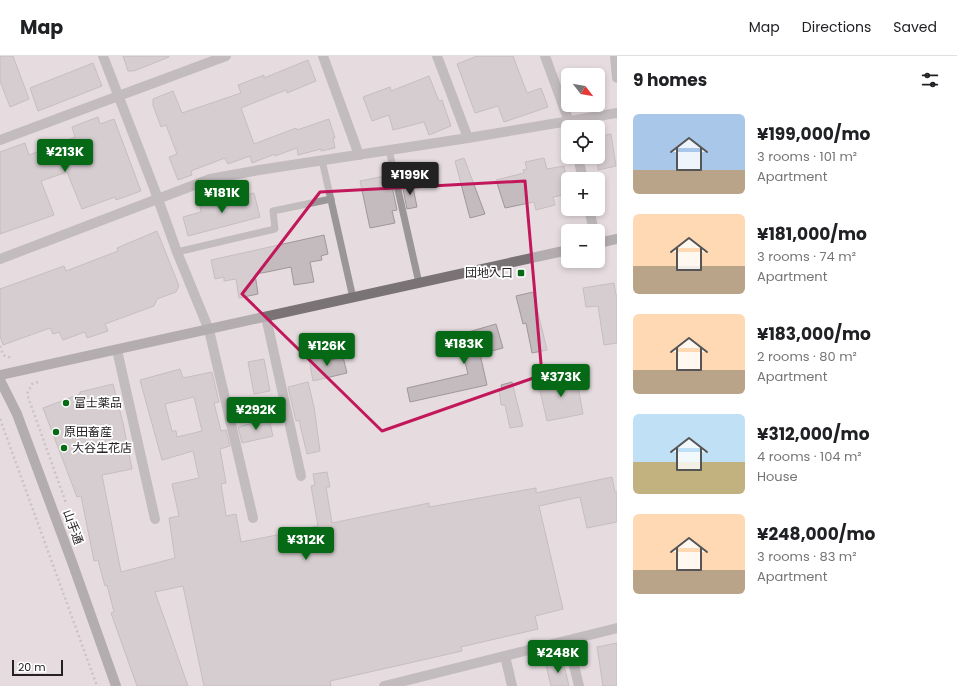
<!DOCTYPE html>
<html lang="en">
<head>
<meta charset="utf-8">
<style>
  body { margin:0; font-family:Poppins,"Noto Sans JP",sans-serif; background:#f6f6f6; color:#202124; height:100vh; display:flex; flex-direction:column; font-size:15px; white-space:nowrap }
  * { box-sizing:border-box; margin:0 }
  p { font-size:13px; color:#757577 }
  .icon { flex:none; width:22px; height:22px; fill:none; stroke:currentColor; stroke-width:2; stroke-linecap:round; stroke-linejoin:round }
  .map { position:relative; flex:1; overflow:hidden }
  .panel { display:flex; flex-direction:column; background:#fff; width:340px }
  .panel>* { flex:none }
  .needle { width:26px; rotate:121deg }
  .tools { position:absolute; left:561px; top:12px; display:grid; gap:8px }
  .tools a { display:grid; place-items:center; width:44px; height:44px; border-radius:6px; background:#fff; box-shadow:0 2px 6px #0003; font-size:20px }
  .scale { position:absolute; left:12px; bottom:10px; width:51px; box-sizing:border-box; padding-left:4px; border:2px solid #252123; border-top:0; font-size:11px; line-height:14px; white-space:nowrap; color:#252123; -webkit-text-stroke:3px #fff; paint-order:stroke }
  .price { position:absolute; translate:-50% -34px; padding:0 9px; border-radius:4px; background:#056915; color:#fff; font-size:13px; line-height:26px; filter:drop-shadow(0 1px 2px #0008) }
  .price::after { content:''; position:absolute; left:50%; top:24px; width:12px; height:9px; margin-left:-6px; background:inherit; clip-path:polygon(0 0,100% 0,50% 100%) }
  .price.active { background:#222; color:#fff }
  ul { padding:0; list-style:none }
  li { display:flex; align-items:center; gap:12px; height:100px; padding:0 16px }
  li span { display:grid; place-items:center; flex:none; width:112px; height:80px; border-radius:6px; color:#555 }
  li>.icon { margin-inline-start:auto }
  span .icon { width:48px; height:48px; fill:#fffc; stroke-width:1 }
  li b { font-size:17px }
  h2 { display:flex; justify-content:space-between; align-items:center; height:48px; padding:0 16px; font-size:17px }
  header { display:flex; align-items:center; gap:24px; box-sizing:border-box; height:56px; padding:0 20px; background:#fff; border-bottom:1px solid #e0e0e0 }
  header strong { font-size:19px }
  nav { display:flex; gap:22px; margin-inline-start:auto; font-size:14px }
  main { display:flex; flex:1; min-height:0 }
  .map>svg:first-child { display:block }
</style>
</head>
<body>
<header>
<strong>Map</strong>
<nav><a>Map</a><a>Directions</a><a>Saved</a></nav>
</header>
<main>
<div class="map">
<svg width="617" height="630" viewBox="0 0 617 630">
  <rect width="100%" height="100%" fill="#e6dcdf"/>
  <g fill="#c4bbbe" stroke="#a0979a" fill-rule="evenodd">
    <path d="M0 0H13L29 43 10 51 0 25Z"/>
    <path d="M123 0H169V1L134 15H128Z"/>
    <path d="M477 0H513L527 37 541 32 548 51 504 66 498 50 475 57 457 8Z"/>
    <path d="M308 4 316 25 287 37 286 34 241 52 254 88 296 72 297 74 329 63 335 82H333L335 92 321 95V93L298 99 297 92 275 100V98L252 107 250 100 228 108 225 102 191 115 192 119 178 124 169 101 177 98 166 69 161 71 153 49V43L173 35 182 57 241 37 238 29 264 19V22Z"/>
    <path d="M93 7 102 30 38 55 30 32Z"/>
    <path d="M429 20 439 45 442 44 451 70 429 79 424 66 393 74 389 59 372 65 363 41 390 31 391 35Z"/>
    <path d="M98 61 100 68 114 63 141 135 116 144 115 141 82 153 67 116 41 125 54 159 0 178V96L25 87 29 99 75 81 72 71Z"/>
    <path d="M611 78 616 110 598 114V81Z"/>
    <path d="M464 102 485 158 470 162 455 105Z"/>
    <path d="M544 102 547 113 564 110 568 130V138L553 141 555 149 536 154 534 146 505 152 496 124 524 117 523 114 527 113 525 106Z"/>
    <path d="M385 120 387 131 392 130 397 154 392 155 395 167 370 172 360 125Z"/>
    <path d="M412 126 417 151 407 153 402 128Z"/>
    <path d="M254 137 260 161 188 180 183 161 201 156 200 150Z"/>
    <path d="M157 175 179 230 176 236 157 243 154 250 105 268 108 275 87 282 85 276 63 284 59 276 53 278 50 272 3 289 0 280V233L64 210 66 215 118 195 117 192Z"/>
    <path d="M324 179 328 198 321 200 322 204 310 206 314 226 294 229 291 211 267 216 255 218 258 238 239 242 236 223 224 225V221L215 223 211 204Z"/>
    <path d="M614 227 616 239H617V287L604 289 598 250 586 251 583 232Z"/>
    <path d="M533 236 547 294 532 297 526 267 523 268 516 240Z"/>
    <path d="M496 268 503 292 480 298 487 329 410 346 407 332 468 318 458 279Z"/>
    <path d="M331 298 332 304 343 301 347 317 313 325 309 303Z"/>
    <path d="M264 303 270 335 254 338 248 306Z"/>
    <path d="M180 313 183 322 212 316 219 346 214 347 221 375 226 374 230 390 220 393 226 427 221 428 226 460 236 458 241 486 308 473 307 472 318 470 311 430 315 429 313 418 327 416 330 431H326L332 467 429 447V451L536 432V437L612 421 615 436H617V466L587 472 580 441 539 450 563 553 535 560 538 573 461 591 462 595 330 625 331 630H204L183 530 155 536 188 630H137L111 557 114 556 107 529 105 530 98 504 94 505 81 440 77 441 43 352 80 338V336L113 328 123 367 132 413 102 419 121 516 175 502 169 462 179 460 172 428 199 422 193 395 162 404 140 324ZM194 341 202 375 177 381 176 375H172L165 348Z"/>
    <path d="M576 319 583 358 547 365 538 326Z"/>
    <path d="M308 326 314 351 320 395 307 398 299 364 296 365 288 331Z"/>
    <path d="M512 326 523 370 510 372 505 349H501L499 333H502L501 329Z"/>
    <path d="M269 363 273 380 242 387 238 371Z"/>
    <path d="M617 587V630H603L597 591Z"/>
    <path d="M563 605 569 630H551L546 609Z"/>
  </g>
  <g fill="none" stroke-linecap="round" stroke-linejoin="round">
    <g stroke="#aba3a6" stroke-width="2.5" stroke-dasharray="2 3" stroke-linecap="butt">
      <path d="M0 290 3 299 11 302"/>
      <path d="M38 326 32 328 27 338 66 447"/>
      <path d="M0 363 97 630"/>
    </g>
    <g stroke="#9a9697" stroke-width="7">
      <path d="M389 94 419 227"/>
      <path d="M322 104 353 242"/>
      <path d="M177 196 275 173 273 155 331 143"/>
    </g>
    <g stroke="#9a9697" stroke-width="10">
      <path d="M103 0 154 132 177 196 209 274 253 462"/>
      <path d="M323 0 359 99"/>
      <path d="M437 0 468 82"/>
      <path d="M545 0 571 71"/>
      <path d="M615 0 617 22"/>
      <path d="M0 84 226 0"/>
      <path d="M578 101 583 123"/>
      <path d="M589 153 594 175"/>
      <path d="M0 203 210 123 259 114 468 82 617 57"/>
      <path d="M266 261 301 420"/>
      <path d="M117 294 155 463"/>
      <path d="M568 585 579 630"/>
      <path d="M505 600 512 630"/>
      <path d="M384 630 617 572"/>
    </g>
    <g stroke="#797375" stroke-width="10">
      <path d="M598 187 617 183"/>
      <path d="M0 319 568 194"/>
      <path d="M0 324 17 358 72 506 116 630"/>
    </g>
  </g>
  <path d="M0 0H617V630H0ZM525 125 542 319 382 375 242 238 320 136Z" fill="#e6dcdf" fill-opacity=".55" fill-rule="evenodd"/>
  <path fill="none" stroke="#c2185b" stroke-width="3" stroke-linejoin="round" d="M525 125 542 319 382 375 242 238 320 136Z"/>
  <g fill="#056915" stroke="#fff" stroke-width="1.5">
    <rect x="517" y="213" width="8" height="8" rx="2"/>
    <circle cx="66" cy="347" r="4"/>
    <circle cx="56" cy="376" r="4"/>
    <circle cx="64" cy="392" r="4"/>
  </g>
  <g text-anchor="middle" stroke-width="3.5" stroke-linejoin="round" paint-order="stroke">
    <g font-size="12" fill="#252123" stroke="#fff" text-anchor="start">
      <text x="513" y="221" text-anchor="end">団地入口</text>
      <text x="74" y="351">富士薬品</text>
      <text x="64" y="380">原田畜産</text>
      <text x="72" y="396">大谷生花店</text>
    </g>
    <g font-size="12" fill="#252123" stroke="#fff">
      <text transform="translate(73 471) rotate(70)" y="4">山手通</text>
    </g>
  </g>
</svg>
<div class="tools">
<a><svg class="needle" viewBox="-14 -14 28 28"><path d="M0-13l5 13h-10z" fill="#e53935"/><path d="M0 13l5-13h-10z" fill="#757577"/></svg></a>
<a><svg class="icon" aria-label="locate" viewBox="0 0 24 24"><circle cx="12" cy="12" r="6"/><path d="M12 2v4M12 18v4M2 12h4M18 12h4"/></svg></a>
<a>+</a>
<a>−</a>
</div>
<div class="scale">20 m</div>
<b class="price" style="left:65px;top:117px">¥213K</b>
<b class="price active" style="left:410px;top:140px">¥199K</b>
<b class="price" style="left:222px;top:158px">¥181K</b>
<b class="price" style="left:464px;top:309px">¥183K</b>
<b class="price" style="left:327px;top:311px">¥126K</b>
<b class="price" style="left:561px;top:342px">¥373K</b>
<b class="price" style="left:256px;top:375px">¥292K</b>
<b class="price" style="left:306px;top:505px">¥312K</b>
<b class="price" style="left:558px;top:618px">¥248K</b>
</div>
<section class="panel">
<h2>9 homes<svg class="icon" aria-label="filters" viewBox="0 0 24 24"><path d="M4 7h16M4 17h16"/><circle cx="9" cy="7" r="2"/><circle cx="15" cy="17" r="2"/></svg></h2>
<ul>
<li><span style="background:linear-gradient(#a9c7e8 70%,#b9a48a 0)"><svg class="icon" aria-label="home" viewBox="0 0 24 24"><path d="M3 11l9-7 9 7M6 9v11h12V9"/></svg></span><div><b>¥199,000/mo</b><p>3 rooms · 101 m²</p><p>Apartment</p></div></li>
<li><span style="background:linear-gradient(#ffd9b3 65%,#b9a48a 0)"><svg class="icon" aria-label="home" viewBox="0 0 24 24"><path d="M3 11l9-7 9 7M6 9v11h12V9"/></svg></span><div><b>¥181,000/mo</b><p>3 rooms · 74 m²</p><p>Apartment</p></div></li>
<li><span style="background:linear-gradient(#ffd9b3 70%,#b9a48a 0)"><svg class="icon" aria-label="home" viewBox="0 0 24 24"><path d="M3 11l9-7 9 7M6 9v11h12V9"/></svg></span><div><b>¥183,000/mo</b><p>2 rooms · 80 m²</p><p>Apartment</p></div></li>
<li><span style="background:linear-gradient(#bfe0f5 60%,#c2b280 0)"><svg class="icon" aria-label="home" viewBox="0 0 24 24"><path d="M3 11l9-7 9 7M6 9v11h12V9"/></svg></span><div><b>¥312,000/mo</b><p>4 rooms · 104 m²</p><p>House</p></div></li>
<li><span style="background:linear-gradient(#ffd9b3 70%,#b9a48a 0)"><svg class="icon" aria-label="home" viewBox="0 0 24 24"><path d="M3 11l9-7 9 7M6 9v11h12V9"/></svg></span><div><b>¥248,000/mo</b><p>3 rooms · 83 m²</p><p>Apartment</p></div></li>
</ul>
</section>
</main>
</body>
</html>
